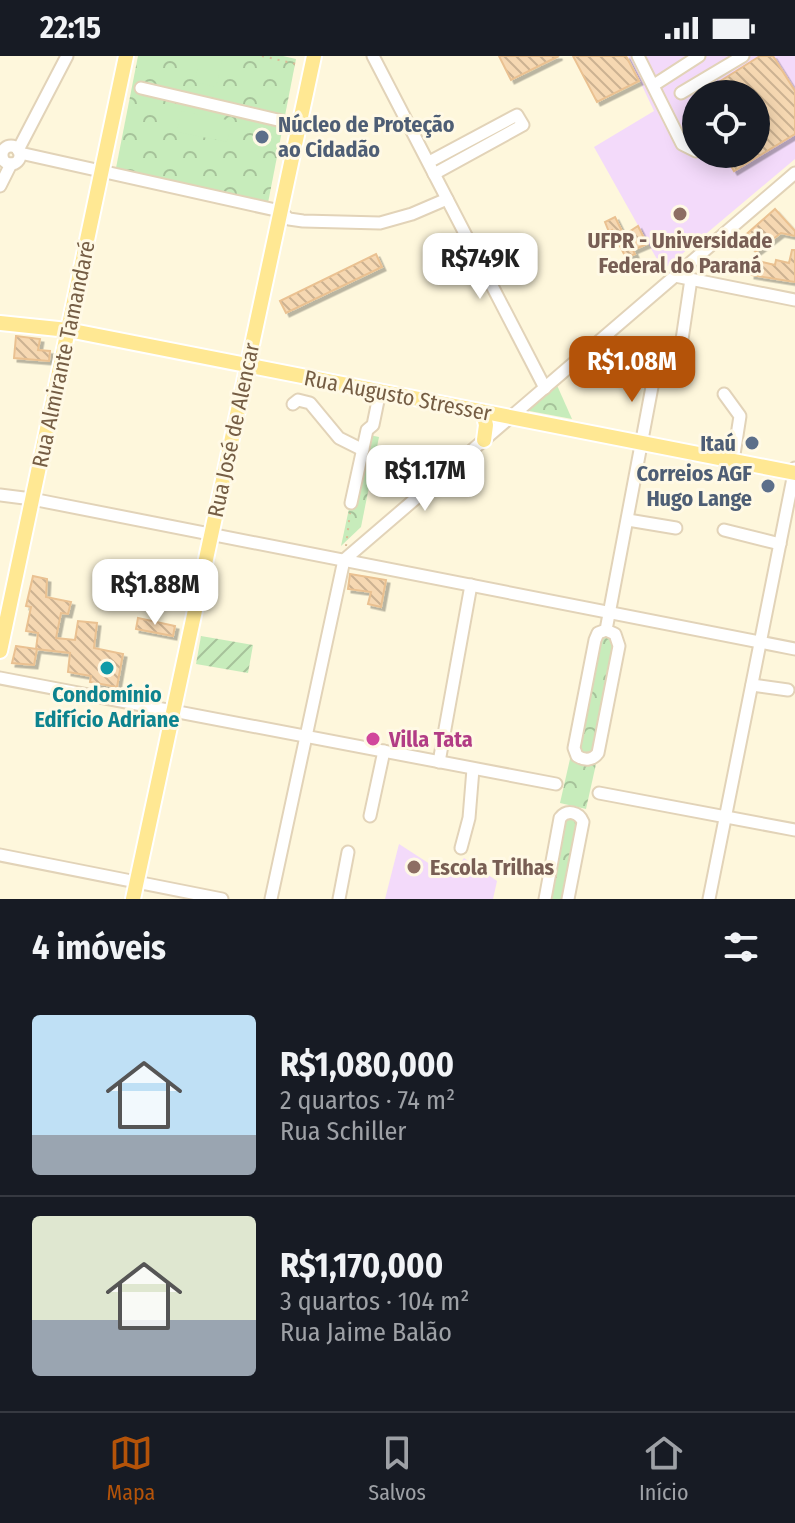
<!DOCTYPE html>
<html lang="pt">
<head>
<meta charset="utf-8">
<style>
  body { margin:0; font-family:"Fira Sans Condensed",sans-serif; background:#242831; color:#f1f3f6; height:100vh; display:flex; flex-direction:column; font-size:30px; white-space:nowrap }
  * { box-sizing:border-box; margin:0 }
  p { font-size:26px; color:#9ea1a6 }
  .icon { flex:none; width:44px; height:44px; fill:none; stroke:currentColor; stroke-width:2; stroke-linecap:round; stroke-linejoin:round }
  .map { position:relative; height:843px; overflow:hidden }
  .drawer { display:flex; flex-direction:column; background:#171b24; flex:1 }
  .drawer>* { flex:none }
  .fabs { position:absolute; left:682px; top:24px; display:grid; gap:16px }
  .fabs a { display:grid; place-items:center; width:88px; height:88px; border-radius:50%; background:#171b24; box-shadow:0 4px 20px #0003; font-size:40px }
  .price { position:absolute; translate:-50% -68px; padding:0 18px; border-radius:16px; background:#fff; color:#222; font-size:26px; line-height:52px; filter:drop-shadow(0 2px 4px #0008) }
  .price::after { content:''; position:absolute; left:50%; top:48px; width:24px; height:18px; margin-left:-12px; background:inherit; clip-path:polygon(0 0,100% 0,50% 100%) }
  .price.active { background:#b45309; color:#fff }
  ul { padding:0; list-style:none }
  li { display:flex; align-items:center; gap:24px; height:200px; padding:0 32px }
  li+li { border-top:2px solid #363941 }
  li span { display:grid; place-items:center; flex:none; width:224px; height:160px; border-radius:8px; color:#555 }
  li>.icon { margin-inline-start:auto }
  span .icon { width:96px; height:96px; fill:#fffc; stroke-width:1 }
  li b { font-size:34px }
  h2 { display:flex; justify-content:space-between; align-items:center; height:96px; padding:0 32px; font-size:34px }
  .status { display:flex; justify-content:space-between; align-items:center; height:56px; padding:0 40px; background:#171b24; direction:ltr }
  .status svg { height:22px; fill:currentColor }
  .tabs { display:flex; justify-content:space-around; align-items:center; height:112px; border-top:2px solid #363941; background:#171b24; font-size:22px; color:#9ea1a6 }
  .tabs a { display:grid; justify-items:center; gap:4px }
  .tabs .active { color:#b45309 }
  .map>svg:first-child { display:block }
</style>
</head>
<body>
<div class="status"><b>22:15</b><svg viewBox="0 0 49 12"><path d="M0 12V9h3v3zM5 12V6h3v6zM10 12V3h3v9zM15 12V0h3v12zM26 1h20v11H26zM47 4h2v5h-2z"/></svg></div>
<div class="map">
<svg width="795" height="843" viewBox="0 0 795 843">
  <defs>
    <pattern id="park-crowns" width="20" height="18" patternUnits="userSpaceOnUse" patternTransform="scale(2)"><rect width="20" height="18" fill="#c7ecbb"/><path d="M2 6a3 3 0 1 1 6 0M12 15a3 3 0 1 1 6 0" fill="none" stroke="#a6c29a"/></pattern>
    <pattern id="garden-furrows" width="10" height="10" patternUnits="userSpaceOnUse" patternTransform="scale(2)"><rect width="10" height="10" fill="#c7ecbb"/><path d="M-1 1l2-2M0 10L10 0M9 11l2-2" fill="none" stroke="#a6c29a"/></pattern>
    <pattern id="building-back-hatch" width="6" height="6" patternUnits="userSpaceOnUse" patternTransform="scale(2)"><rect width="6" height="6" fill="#f6d8b2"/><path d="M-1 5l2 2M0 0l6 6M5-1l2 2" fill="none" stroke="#ccb292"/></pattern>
    <filter id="shadow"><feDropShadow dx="3.5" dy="3.5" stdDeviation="0" flood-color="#0004"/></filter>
  </defs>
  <rect width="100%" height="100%" fill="#fef7dc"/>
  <g fill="#f3dafa" fill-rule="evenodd">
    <path d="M628 0H795V103L663 214 594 91 654 55ZM696 38H756V98H696Z"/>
    <path d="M399 788 450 821 464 802 497 825 493 843H385Z"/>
  </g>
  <g fill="url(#park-crowns)">
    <path d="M138 0H283L296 3 268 147 116 112Z"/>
    <path d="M556 327 572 363 524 354Z"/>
    <path d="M365 378 379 381 361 471 341 490Z"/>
    <path d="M603 578 615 584 595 693 588 699 580 697 579 690 598 584Z"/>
    <path d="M570 703 596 708 586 753 560 747Z"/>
    <path d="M569 760 579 764 565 843H548L562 764Z"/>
  </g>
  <path fill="url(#garden-furrows)" d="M201 580 253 589 248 617 196 608Z"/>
  <g fill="#c7ecbb">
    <path d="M200 0H223L216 31 195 26Z"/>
    <path d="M181 55 232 65 227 86 177 76Z"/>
  </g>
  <g fill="url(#building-back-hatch)" stroke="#eac191" stroke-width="2" filter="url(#shadow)">
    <path d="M499 0H559L511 24Z"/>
    <path d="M573 0H626L639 25 597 46Z"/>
    <path d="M760 0H773L795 35V78L734 115 724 98H756V38H700Z"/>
    <path d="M775 153 795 175V180L781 177 756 196 742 182Z"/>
    <path d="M615 161 624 179 638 170 647 188 633 194 635 198 626 202 612 174 609 176 605 166Z"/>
    <path d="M792 194H795V226L751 219 754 204 775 209 776 204 789 207Z"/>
    <path d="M376 198 382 211 286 257 280 245Z"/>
    <path d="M16 280 40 283 38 294 50 295 49 305 14 302Z"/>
    <path d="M350 518 386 524 381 551 368 548 371 536 348 533Z"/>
    <path d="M33 520 47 523 46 541 71 546 68 558 61 557 56 582 75 584 78 565 97 567 94 592 123 598 117 631 90 626 91 620 68 616 70 597 36 593 38 577 26 575 31 551 26 550Z"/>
    <path d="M138 562 175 570 173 580 136 573Z"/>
    <path d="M16 590 37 593 34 609 12 607Z"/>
  </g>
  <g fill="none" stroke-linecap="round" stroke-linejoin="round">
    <g stroke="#e2d3b8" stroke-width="15">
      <g id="minor">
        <path d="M373 0 545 332"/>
        <path d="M638 0 682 88 696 95"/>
        <path d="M654 29 699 0"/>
        <path d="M141 32 299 69"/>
        <path d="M681 37 743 0"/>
        <circle cx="11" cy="99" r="9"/>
        <path d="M18 94 67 0"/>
        <path d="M20 97 280 155 289 163 303 165 380 167 412 158 447 143"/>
        <path d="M429 106 517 59 523 69 434 118"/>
        <path d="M0 130 11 108"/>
        <path d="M675 220 795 244"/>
        <path d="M676 324 691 223"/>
        <path d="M724 338 740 360 733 405"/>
        <path d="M293 348 298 344 310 347 339 382 363 394"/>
        <path d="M0 439 32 443 795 593"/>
        <path d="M351 447 367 374 373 369 380 335"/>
        <path d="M628 464 676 472"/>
        <path d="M724 474 780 488"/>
        <path d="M606 574 615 578 619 590 598 697C593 704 585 705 577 700L574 692 595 584 598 577 606 574 655 315"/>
        <path d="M0 622 556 728"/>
        <path d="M752 629 788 634"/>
        <path d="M439 706 471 529"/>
        <path d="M599 737 795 774"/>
        <path d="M370 760 384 695"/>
        <path d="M461 792 469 762 473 713"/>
        <path d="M0 799 222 843"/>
        <path d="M271 843 344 504 795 117"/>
        <path d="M339 843 348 796"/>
        <path d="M545 843 560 762C567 753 579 756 583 766L568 843"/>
        <path d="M709 843 795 412"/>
      </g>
    </g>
    <g stroke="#fff" stroke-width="18">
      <g id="major">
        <path d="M0 267 68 274 795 417"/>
        <path d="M483 356 486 369 484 384"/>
        <path d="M0 595 126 0"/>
        <path d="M133 843 314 0"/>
      </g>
    </g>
    <g stroke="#dabb96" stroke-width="2" stroke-dasharray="2 6" stroke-linecap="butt">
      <path d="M262 0 300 9"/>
      <path d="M346 490 350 457"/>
    </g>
    <use href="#minor" stroke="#fff" stroke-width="11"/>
    <use href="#major" stroke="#ffe893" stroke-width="14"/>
  </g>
  <g fill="#5c6f8a" stroke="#fff9e5" stroke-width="3">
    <circle cx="262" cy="81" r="8"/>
    <circle cx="752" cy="387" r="8"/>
    <circle cx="768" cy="430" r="8"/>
  </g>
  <g fill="#8d6e63" stroke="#fff9e5" stroke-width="3">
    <circle cx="680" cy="158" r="8"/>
    <circle cx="414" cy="811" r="8"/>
  </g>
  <circle fill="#0f9aa8" stroke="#fff9e5" stroke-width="3" cx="107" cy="612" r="8"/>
  <circle fill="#d1479c" stroke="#fff9e5" stroke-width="3" cx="373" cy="683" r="8"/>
  <g text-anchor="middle" stroke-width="6" stroke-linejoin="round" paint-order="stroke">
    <g font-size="22" font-weight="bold" fill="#4e5e75" stroke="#fff9e5" text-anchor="end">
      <text x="278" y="76" text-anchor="start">Núcleo de Proteção<tspan x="278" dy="25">ao Cidadão</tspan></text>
      <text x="736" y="395">Itaú</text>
      <text x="752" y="425">Correios AGF<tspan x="752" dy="25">Hugo Lange</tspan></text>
    </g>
    <g font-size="22" font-weight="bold" fill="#785e54" stroke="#fff9e5">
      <text x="680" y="192">UFPR - Universidade<tspan x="680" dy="25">Federal do Paraná</tspan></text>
      <text x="430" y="819" text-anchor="start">Escola Trilhas</text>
    </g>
    <g font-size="22" fill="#755d44" stroke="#fff9e5">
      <text transform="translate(63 298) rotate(-78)" y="8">Rua Almirante Tamandaré</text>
      <text transform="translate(398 339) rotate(11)" y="8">Rua Augusto Stresser</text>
      <text transform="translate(233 374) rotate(-78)" y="8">Rua José de Alencar</text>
    </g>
    <g font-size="22" font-weight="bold" fill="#0d838f" stroke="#fff9e5">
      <text x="107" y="646">Condomínio<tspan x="107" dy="25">Edifício Adriane</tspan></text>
    </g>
    <g font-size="22" font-weight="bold" fill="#b23c85" stroke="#fff9e5" text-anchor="start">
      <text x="389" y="691">Villa Tata</text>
    </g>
  </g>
</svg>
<div class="fabs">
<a><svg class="icon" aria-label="locate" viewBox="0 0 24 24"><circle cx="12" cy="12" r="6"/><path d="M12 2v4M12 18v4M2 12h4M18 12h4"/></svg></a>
</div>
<b class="price" style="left:480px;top:245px">R$749K</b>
<b class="price active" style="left:632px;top:348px">R$1.08M</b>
<b class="price" style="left:425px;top:457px">R$1.17M</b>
<b class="price" style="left:155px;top:571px">R$1.88M</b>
</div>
<section class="drawer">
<h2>4 imóveis<svg class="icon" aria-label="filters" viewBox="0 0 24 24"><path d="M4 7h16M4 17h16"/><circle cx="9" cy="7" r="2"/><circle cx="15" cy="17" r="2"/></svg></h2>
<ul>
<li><span style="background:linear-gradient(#bfe0f5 75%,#9aa5b1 0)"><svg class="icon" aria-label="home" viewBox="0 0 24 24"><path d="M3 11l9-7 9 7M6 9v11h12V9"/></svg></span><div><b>R$1,080,000</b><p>2 quartos · 74 m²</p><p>Rua Schiller</p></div></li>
<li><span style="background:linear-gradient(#dfe7d0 65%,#9aa5b1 0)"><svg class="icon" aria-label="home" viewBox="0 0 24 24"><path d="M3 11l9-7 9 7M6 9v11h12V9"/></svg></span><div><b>R$1,170,000</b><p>3 quartos · 104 m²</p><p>Rua Jaime Balão</p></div></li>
</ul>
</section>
<nav class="tabs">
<a class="active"><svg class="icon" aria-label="map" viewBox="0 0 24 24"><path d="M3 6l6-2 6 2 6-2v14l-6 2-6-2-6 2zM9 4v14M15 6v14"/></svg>Mapa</a>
<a><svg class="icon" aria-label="saved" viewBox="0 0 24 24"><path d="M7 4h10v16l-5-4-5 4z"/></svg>Salvos</a>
<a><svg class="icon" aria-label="home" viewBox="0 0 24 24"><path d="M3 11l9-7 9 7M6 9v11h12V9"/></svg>Início</a>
</nav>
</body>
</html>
